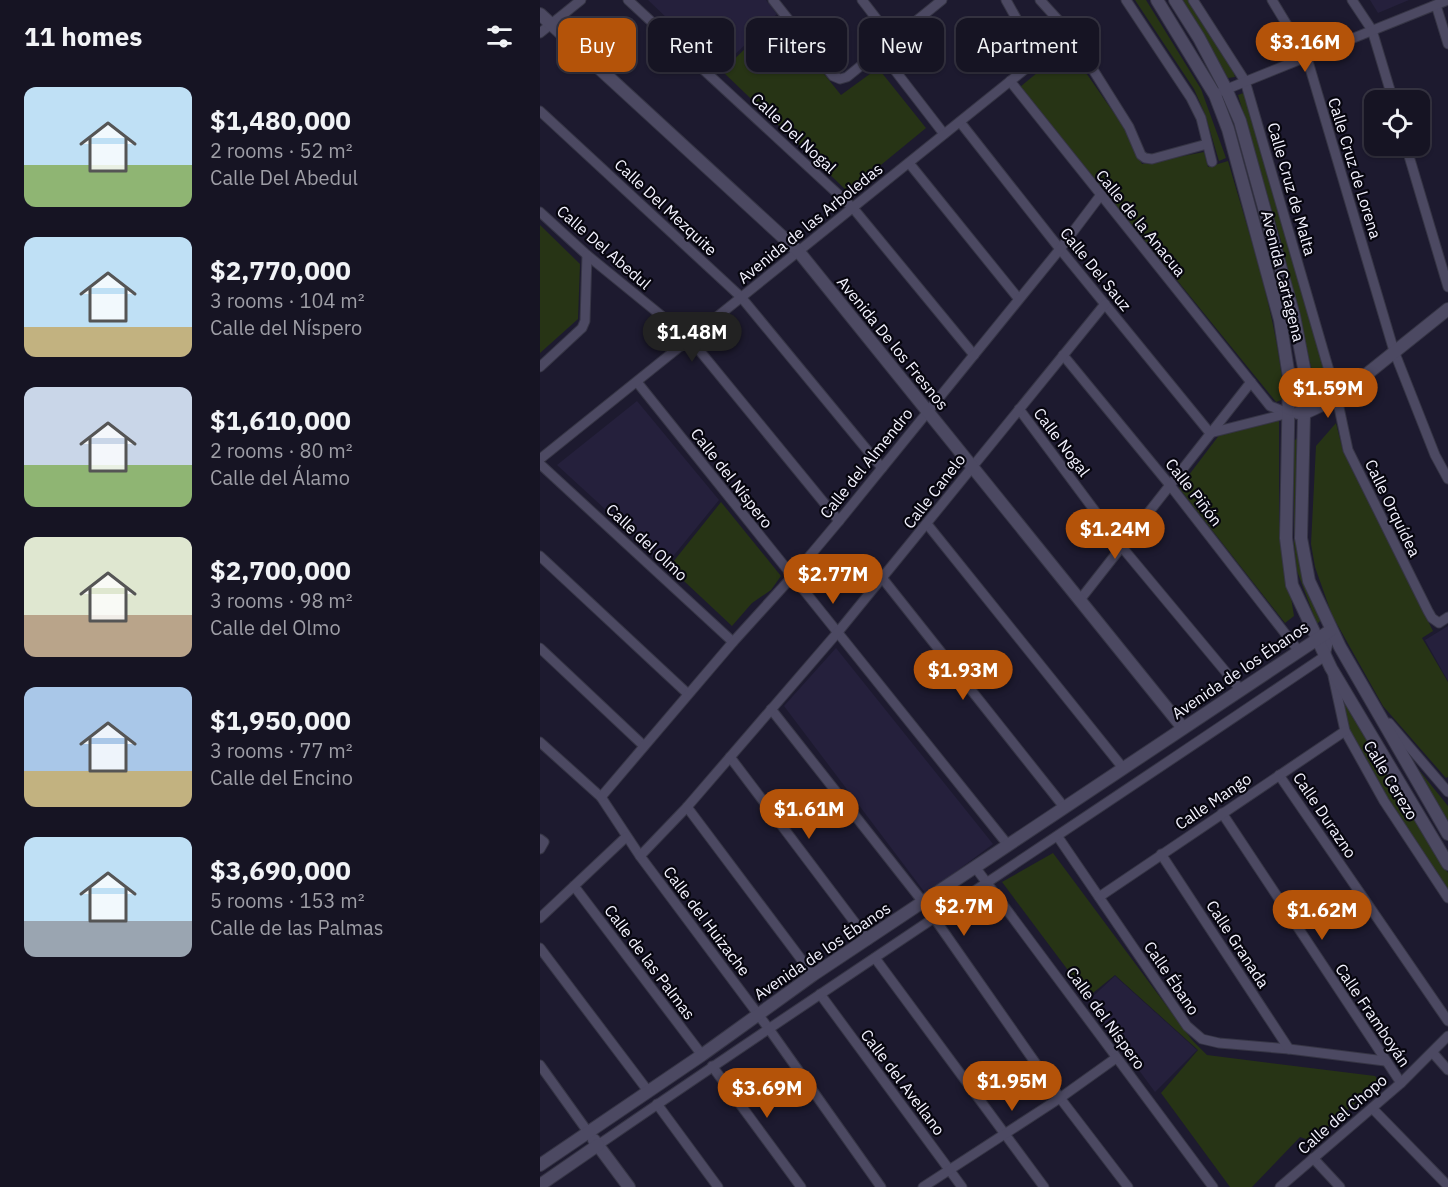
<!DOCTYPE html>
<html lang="en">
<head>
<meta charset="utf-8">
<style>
  body { margin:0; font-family:"IBM Plex Sans",sans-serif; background:#1f1d2b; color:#f1f3f6; height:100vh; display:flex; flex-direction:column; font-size:22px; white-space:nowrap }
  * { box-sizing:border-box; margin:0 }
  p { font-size:20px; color:#9e9ea6 }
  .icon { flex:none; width:33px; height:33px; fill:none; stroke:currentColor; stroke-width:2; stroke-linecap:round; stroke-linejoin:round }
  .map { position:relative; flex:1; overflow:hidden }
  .drawer { display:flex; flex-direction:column; background:#161423; width:540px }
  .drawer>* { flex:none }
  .hud { position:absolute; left:18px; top:18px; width:570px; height:54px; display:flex; gap:12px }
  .buttons { position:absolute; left:824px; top:90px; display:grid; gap:12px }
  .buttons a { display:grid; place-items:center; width:66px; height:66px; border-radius:12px; background:#161423; box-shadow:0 2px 4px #0004,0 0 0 2px #353341; font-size:30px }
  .price { position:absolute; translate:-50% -51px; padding:0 14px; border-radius:21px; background:#b45309; color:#fff; font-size:20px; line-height:39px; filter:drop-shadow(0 2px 3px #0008) }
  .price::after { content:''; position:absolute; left:50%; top:36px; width:18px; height:14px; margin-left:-9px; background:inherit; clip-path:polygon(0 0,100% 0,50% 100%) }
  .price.on { background:#222; color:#fff }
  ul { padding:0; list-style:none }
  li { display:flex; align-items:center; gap:18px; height:150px; padding:0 24px }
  li span { display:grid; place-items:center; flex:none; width:168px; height:120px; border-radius:12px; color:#555 }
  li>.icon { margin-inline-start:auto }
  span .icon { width:72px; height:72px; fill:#fffc; stroke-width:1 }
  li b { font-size:26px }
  h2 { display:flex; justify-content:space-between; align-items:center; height:72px; padding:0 24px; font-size:26px }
  .tag { padding:0 21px; border-radius:12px; background:#161423; box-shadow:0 2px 4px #0004,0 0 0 2px #353341; font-size:21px; line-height:54px }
  .tag.on { background:#b45309; color:#fff }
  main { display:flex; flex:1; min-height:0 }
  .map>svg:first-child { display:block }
</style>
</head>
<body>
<main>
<section class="drawer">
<h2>11 homes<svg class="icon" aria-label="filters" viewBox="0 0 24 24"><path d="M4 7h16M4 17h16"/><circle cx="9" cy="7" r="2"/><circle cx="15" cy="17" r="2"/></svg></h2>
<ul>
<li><span style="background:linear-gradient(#bfe0f5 65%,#8fb573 0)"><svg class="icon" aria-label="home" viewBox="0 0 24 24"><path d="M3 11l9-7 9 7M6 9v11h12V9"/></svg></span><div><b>$1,480,000</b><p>2 rooms · 52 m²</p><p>Calle Del Abedul</p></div></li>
<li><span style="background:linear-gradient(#bfe0f5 75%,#c2b280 0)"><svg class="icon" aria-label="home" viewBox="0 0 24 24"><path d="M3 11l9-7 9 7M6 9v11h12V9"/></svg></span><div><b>$2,770,000</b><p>3 rooms · 104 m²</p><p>Calle del Níspero</p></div></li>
<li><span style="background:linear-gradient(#c9d6e8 65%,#8fb573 0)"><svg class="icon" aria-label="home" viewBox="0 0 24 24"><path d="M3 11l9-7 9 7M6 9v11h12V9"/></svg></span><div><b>$1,610,000</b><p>2 rooms · 80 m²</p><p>Calle del Álamo</p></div></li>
<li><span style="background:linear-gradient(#dfe7d0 65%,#b9a48a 0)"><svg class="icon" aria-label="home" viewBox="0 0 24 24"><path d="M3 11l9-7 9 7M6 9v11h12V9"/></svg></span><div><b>$2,700,000</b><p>3 rooms · 98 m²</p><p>Calle del Olmo</p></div></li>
<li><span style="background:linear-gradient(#a9c7e8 70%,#c2b280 0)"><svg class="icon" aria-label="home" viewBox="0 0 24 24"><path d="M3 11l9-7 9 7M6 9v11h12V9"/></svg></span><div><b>$1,950,000</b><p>3 rooms · 77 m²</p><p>Calle del Encino</p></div></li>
<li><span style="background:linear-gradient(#bfe0f5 70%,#9aa5b1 0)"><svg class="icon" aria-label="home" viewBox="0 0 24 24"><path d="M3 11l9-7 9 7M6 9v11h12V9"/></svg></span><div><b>$3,690,000</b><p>5 rooms · 153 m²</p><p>Calle de las Palmas</p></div></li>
</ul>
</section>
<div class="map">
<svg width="908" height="1187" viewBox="0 0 908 1187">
  <rect width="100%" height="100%" fill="#1d1a2f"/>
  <g fill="#25203c">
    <path d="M108 0H226L237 14 180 69Z"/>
    <path d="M830 0H869L838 13Z"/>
    <path d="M97 401 179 500 126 565 17 465Z"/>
    <path d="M908 626V681L885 640Z"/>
    <path d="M296 648 453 844 386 894 244 706Z"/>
    <path d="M575 976 657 1050 615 1092 548 1001Z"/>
  </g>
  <g fill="#273415">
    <path d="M595 0H606L661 89 686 158 679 161 665 114 654 89Z"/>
    <path d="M643 0H650L691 64 695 77 688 78Z"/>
    <path d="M238 17 301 95 338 68 386 128 308 192 182 71Z"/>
    <path d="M528 47 583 126 602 164 664 152 668 167 688 161C711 241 737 315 744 399L736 402 480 87Z"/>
    <path d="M706 92 782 362 786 384 782 385 773 375 741 241 698 95Z"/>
    <path d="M0 225 40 264 38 319 0 353Z"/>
    <path d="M739 420V521L754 616 745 623 639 488 680 434Z"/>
    <path d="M796 423 803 451 893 631 882 638 908 682V777L906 778 843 706 792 615 775 567 771 544 776 446Z"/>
    <path d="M760 435 759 539 781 620 777 624 757 571 754 544V441Z"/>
    <path d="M181 502 241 576 231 590 212 603 192 626 129 567Z"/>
    <path d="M799 687 908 873V893L847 799 808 728Z"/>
    <path d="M866 754 908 806V828Z"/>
    <path d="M513 853 652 1040 667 1055 835 1076 840 1082 772 1141 760 1137 712 1187H690L621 1093 658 1050 575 975 548 997 462 882Z"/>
  </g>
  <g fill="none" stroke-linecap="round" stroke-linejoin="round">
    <g stroke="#363545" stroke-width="11">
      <g id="minor">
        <path d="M88 0 313 208 434 355"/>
        <path d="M233 0 293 76 300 79 307 77 402 0"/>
        <path d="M322 0 353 40"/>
        <path d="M466 0 499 59"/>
        <path d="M500 0 530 33 589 127 601 155 605 158 612 159 667 144"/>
        <path d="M586 0 651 98 661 118 672 162"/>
        <path d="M653 0 705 81 797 398 808 450 888 611 892 618 899 623 908 617"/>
        <path d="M732 0 767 58 854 351 895 455 908 479"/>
        <path d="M812 0 832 30 853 100"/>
        <path d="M896 5 908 44"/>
        <path d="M0 33 41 0"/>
        <path d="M340 51 404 134"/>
        <path d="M470 81 730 406 748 413"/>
        <path d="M682 91 908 0"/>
        <path d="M0 111 201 297 342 468"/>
        <path d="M420 122 520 249 670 433 749 413"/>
        <path d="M866 146 908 287"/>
        <path d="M369 163 478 298"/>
        <path d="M0 212 47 255 150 339 299 521"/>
        <path d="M523 355 629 484 758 650"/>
        <path d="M0 367 42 328 45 321 47 255"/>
        <path d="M97 382 468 845"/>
        <path d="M479 409 581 546 700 689"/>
        <path d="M0 459 530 33"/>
        <path d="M0 464 193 642"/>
        <path d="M387 524 583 768"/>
        <path d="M0 556 148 694"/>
        <path d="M343 579 524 807"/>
        <path d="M539 601 711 382"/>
        <path d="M0 648 104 746"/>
        <path d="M793 676 805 731 844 801 908 898"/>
        <path d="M231 709 383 902 520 1098 588 1187"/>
        <path d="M849 723 908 792"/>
        <path d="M0 742 61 797 100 856 229 1029 341 1187"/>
        <path d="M190 757 328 940"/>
        <path d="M739 775 908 1021"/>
        <path d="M61 797 193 642 252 577 299 521 520 249 560 196"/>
        <path d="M147 807 273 975"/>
        <path d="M682 813 861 1083"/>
        <path d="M518 837 647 1026 662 1039 679 1043 749 1049 845 1061"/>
        <path d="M0 839 4 842 0 849"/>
        <path d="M621 854 749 1049"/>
        <path d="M100 856 147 807 298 632 565 304"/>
        <path d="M435 867 673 1187"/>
        <path d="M34 886 162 1055"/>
        <path d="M559 897 805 731"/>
        <path d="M0 918 86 837"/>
        <path d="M0 948 108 1091"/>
        <path d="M335 958 504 1187"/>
        <path d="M280 994 422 1187"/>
        <path d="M893 1053 908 1070"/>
        <path d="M0 1065 48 1132"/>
        <path d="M172 1066 261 1187"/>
        <path d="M117 1104 178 1187"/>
        <path d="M832 1108 908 1186"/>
        <path d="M58 1145C299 979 543 820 785 656L791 630"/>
        <path d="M773 1158 800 1187"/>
        <path d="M383 1187 520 1098 576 1058"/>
        <path d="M740 1187 861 1083 908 1036"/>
      </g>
    </g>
    <g stroke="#363545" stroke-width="14">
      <g id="tertiary">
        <path d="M617 0 675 95 688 129 740 320 749 377 746 538 752 585 791 668 908 864"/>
        <path d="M635 0 659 38 686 89 700 121 754 316 765 373 761 538 769 581 800 647 908 834"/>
        <path d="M0 14 259 252 643 728"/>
        <path d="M758 413H765L797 398 908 309"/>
        <path d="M54 1140 89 1187"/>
        <path d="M0 1165 162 1055 273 975 791 630"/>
        <path d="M0 1185 58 1145"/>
      </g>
    </g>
    <use href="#minor" stroke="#4c4962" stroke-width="9"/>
    <use href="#tertiary" stroke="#4c4962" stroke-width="12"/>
  </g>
  <g text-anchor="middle" stroke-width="4.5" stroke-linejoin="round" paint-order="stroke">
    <g font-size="16" fill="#f4f3ff" stroke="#07060f">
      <text transform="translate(254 133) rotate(43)" y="6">Calle Del Nogal</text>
      <text transform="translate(815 168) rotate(73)" y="6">Calle Cruz de Lorena</text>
      <text transform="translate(752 189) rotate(74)" y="6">Calle Cruz de Malta</text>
      <text transform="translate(126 207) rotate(43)" y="6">Calle Del Mezquite</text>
      <text transform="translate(270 223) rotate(-39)" y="6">Avenida de las Arboledas</text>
      <text transform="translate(601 223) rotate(51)" y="6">Calle de la Anacua</text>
      <text transform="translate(64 247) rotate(41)" y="6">Calle Del Abedul</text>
      <text transform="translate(556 269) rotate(51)" y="6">Calle Del Sauz</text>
      <text transform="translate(743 276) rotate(76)" y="6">Avenida Cartagena</text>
      <text transform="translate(353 343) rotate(51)" y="6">Avenida De los Fresnos</text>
      <text transform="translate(522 442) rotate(53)" y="6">Calle Nogal</text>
      <text transform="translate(326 463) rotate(-51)" y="6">Calle del Almendro</text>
      <text transform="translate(192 478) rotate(52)" y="6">Calle del Níspero</text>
      <text transform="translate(394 491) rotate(-52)" y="6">Calle Canelo</text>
      <text transform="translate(654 492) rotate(52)" y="6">Calle Piñón</text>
      <text transform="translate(853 508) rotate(64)" y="6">Calle Orquídea</text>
      <text transform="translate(107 542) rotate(43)" y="6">Calle del Olmo</text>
      <text transform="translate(700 670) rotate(-34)" y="6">Avenida de los Ébanos</text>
      <text transform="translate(851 780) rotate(59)" y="6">Calle Cerezo</text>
      <text transform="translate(673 801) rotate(-34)" y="6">Calle Mango</text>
      <text transform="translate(785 815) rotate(56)" y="6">Calle Durazno</text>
      <text transform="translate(167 921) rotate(53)" y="6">Calle del Huizache</text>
      <text transform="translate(698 944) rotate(57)" y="6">Calle Granada</text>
      <text transform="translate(282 951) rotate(-34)" y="6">Avenida de los Ébanos</text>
      <text transform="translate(110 962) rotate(53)" y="6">Calle de las Palmas</text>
      <text transform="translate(632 978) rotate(56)" y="6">Calle Ébano</text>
      <text transform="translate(833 1015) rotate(56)" y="6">Calle Framboyán</text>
      <text transform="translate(566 1018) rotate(54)" y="6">Calle del Níspero</text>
      <text transform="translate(363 1082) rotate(53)" y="6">Calle del Avellano</text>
      <text transform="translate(802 1114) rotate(-41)" y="6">Calle del Chopo</text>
    </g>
  </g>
</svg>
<div class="buttons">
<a><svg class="icon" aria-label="locate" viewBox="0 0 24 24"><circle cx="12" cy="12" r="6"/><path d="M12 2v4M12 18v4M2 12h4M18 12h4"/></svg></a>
</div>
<b class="price" style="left:765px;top:73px">$3.16M</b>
<b class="price on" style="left:152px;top:363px">$1.48M</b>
<b class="price" style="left:788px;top:419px">$1.59M</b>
<b class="price" style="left:575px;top:560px">$1.24M</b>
<b class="price" style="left:293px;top:605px">$2.77M</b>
<b class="price" style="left:423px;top:701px">$1.93M</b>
<b class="price" style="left:269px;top:840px">$1.61M</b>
<b class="price" style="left:424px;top:937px">$2.7M</b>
<b class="price" style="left:782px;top:941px">$1.62M</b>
<b class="price" style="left:472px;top:1112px">$1.95M</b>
<b class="price" style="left:227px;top:1119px">$3.69M</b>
<div class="hud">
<a class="tag on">Buy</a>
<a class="tag">Rent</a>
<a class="tag">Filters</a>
<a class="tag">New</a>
<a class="tag">Apartment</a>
</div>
</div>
</main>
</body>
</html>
